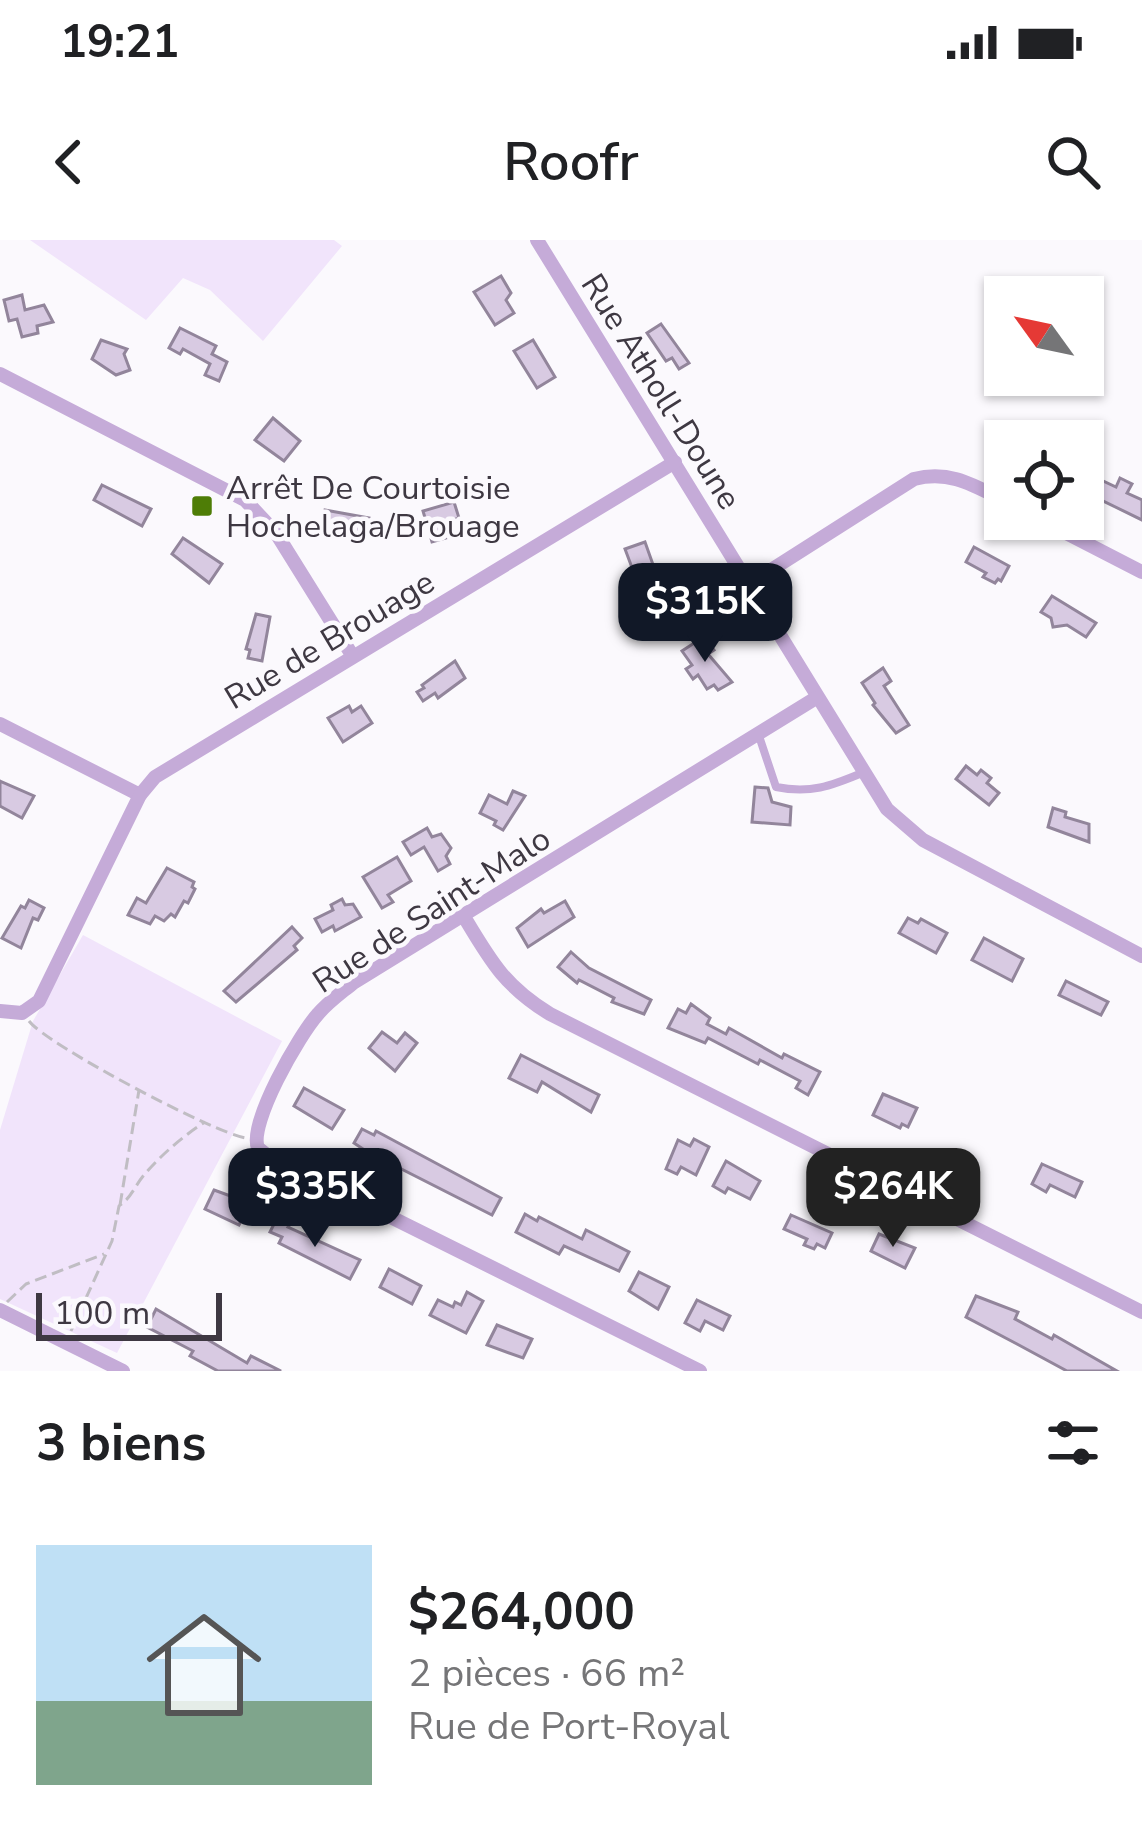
<!DOCTYPE html>
<html lang="fr">
<head>
<meta charset="utf-8">
<style>
  body { margin:0; font-family:"Nunito Sans",sans-serif; background:#f2f2f2; color:#202124; height:100vh; display:flex; flex-direction:column; font-size:45px; white-space:nowrap }
  * { box-sizing:border-box; margin:0 }
  p { font-size:39px; color:#757577 }
  .icon { flex:none; width:66px; height:66px; fill:none; stroke:currentColor; stroke-width:2; stroke-linecap:round; stroke-linejoin:round }
  .map { position:relative; height:1131px; overflow:hidden }
  .panel { display:flex; flex-direction:column; background:#fff; flex:1 }
  .panel>* { flex:none }
  .needle { width:78px; rotate:303deg }
  .fabs { position:absolute; left:984px; top:36px; display:grid; gap:24px }
  .fabs a { display:grid; place-items:center; width:120px; height:120px; border-radius:0px; background:#fff; box-shadow:0 3px 9px #0004; font-size:60px }
  .scale { position:absolute; left:36px; bottom:30px; width:186px; box-sizing:border-box; padding-left:12px; border:6px solid #3e3842; border-top:0; font-size:33px; line-height:42px; white-space:nowrap; color:#3e3842; -webkit-text-stroke:9px #fbf9fd; paint-order:stroke }
  .price { position:absolute; translate:-50% -102px; padding:0 27px; border-radius:24px; background:#111827; color:#fff; font-size:39px; line-height:78px; filter:drop-shadow(0 3px 6px #0008) }
  .price::after { content:''; position:absolute; left:50%; top:72px; width:36px; height:27px; margin-left:-18px; background:inherit; clip-path:polygon(0 0,100% 0,50% 100%) }
  .price.active { background:#222; color:#fff }
  ul { padding:0; list-style:none }
  li { display:flex; align-items:center; gap:36px; height:300px; padding:0 36px }
  li+li { border-top:3px solid #e0e0e0 }
  li span { display:grid; place-items:center; flex:none; width:336px; height:240px; border-radius:0px; color:#555 }
  li>.icon { margin-inline-start:auto }
  span .icon { width:144px; height:144px; fill:#fffc; stroke-width:1 }
  li b { font-size:51px }
  h2 { display:flex; justify-content:space-between; align-items:center; height:144px; padding:0 36px; font-size:51px }
  .status { display:flex; justify-content:space-between; align-items:center; height:84px; padding:0 60px; background:#fff; direction:ltr }
  .status svg { height:33px; fill:currentColor }
  header { display:flex; justify-content:space-between; align-items:center; height:156px; padding:0 36px; background:#fff; font-size:54px; font-weight:600 }
  .map>svg:first-child { display:block }
</style>
</head>
<body>
<div class="status"><b>19:21</b><svg viewBox="0 0 49 12"><path d="M0 12V9h3v3zM5 12V6h3v6zM10 12V3h3v9zM15 12V0h3v12zM26 1h20v11H26zM47 4h2v5h-2z"/></svg></div>
<header><svg class="icon" aria-label="back" viewBox="0 0 24 24"><path d="M15 5l-7 7 7 7"/></svg>Roofr<svg class="icon" aria-label="search" viewBox="0 0 24 24"><circle cx="10" cy="10" r="6"/><path d="M15 15l6 6"/></svg></header>
<div class="map">
<svg width="1142" height="1131" viewBox="0 0 1142 1131">
  <rect width="100%" height="100%" fill="#fbf9fd"/>
  <g fill="#f1e4fb">
    <path d="M30 0H334L342 6 263 101 210 50 183 38 146 80Z"/>
    <path d="M83 695 282 801 117 1113 0 1059V890L33 781Z"/>
  </g>
  <g fill="#d8cae2" stroke="#92859b" stroke-width="3">
    <path d="M501 36 511 53 506 60 514 73 495 85 474 52Z"/>
    <path d="M22 55 25 70 44 65 53 82 37 86 38 93 22 97 17 79 9 81 4 60Z"/>
    <path d="M661 84 689 123 679 129 672 118 666 121 647 93Z"/>
    <path d="M180 88 216 106 212 114 227 122 219 141 205 135 210 124 183 109 180 114 169 108Z"/>
    <path d="M101 100 127 109 124 114 130 130 116 135 92 119Z"/>
    <path d="M533 100 555 137 537 148 514 111Z"/>
    <path d="M273 178 300 201 284 221 255 200Z"/>
    <path d="M1120 238 1132 244 1127 253 1142 260V280L1095 257 1103 241 1116 247Z"/>
    <path d="M102 245 151 269 142 286 94 260Z"/>
    <path d="M454 262 459 278 442 284 446 298 432 302 423 271Z"/>
    <path d="M325 270 369 278 366 294 322 285Z"/>
    <path d="M183 298 222 324 209 343 172 314Z"/>
    <path d="M645 302 662 350 643 357 625 309Z"/>
    <path d="M974 307 1009 326 1001 341 998 339 995 343 983 337 986 333 966 322Z"/>
    <path d="M1052 356 1096 383 1086 397 1067 385 1053 387 1051 378 1041 372Z"/>
    <path d="M256 374 270 377 262 421 248 418 250 410 246 409Z"/>
    <path d="M705 396 714 410 708 414 732 442 718 450 714 445 707 449 698 435 693 439 686 429 692 425 682 411Z"/>
    <path d="M455 421 465 438 438 458 435 453 423 461 417 452 424 448 422 445Z"/>
    <path d="M883 428 891 441 884 446 909 485 896 493 873 465 875 463 862 443Z"/>
    <path d="M349 466 352 472 361 466 372 483 343 502 328 478Z"/>
    <path d="M966 526 977 535 981 530 991 538 987 543 999 553 989 565 956 539Z"/>
    <path d="M0 541 34 556 22 578 0 566Z"/>
    <path d="M755 547 768 548 772 562 791 567 790 585 752 582Z"/>
    <path d="M513 551 525 556 503 590 494 585 496 581 480 573 489 555 507 564Z"/>
    <path d="M1053 568 1066 572 1065 577 1089 584V602L1048 587Z"/>
    <path d="M427 588 432 597 441 594 451 608 446 616 450 624 438 631 424 607 411 615 403 602Z"/>
    <path d="M397 617 411 641 388 655 393 662 382 668 363 637Z"/>
    <path d="M167 628 194 642 192 647 195 649 188 663 184 661 175 677 171 674 164 681 155 676 150 684 128 675 137 658 146 663Z"/>
    <path d="M342 659 345 665 353 664 361 677 335 691 333 686 322 692 315 679 333 670 331 665Z"/>
    <path d="M29 660 44 668 38 680 33 678 21 708 2 698 21 666 25 668Z"/>
    <path d="M565 661 574 677 528 707 517 688 541 669 544 673Z"/>
    <path d="M908 678 918 683 921 679 947 693 936 713 899 693Z"/>
    <path d="M292 687 302 698 294 706 297 710 236 762 224 751Z"/>
    <path d="M984 698 1023 719 1012 741 972 720Z"/>
    <path d="M571 712 589 728 651 760 644 774 612 762 614 758 579 740 577 743 558 727Z"/>
    <path d="M1066 741 1108 762 1101 775 1059 755Z"/>
    <path d="M691 764 710 778 707 784 726 794 729 788 782 818 784 814 820 832 808 855 796 848 800 841 760 820 758 824 708 798 705 803 668 788 678 769 686 773Z"/>
    <path d="M382 792 397 803 405 793 417 803 395 831 369 808Z"/>
    <path d="M521 815 599 855 591 872 542 842 537 852 509 838Z"/>
    <path d="M304 848 344 870 332 889 294 866Z"/>
    <path d="M883 854 917 868 908 887 902 884 900 888 873 875Z"/>
    <path d="M362 889 374 895 376 891 501 958 492 975 366 911 354 903Z"/>
    <path d="M694 899 709 907 696 935 681 927 677 934 666 929 678 900 690 906Z"/>
    <path d="M726 921 760 941 750 959 728 948 725 953 713 946Z"/>
    <path d="M1042 924 1082 942 1075 957 1050 945 1046 952 1032 944Z"/>
    <path d="M214 950 250 963 239 985 205 969Z"/>
    <path d="M525 974 537 981 539 977 582 999 586 990 629 1012 619 1031 564 1006 559 1014 516 992Z"/>
    <path d="M791 975 832 993 825 1008 817 1004 814 1009 804 1005 807 999 784 989Z"/>
    <path d="M277 978 290 984 288 987 360 1020 350 1039 279 1003 282 997 270 992Z"/>
    <path d="M879 994 915 1008 905 1028 871 1011Z"/>
    <path d="M389 1029 421 1046 412 1064 380 1047Z"/>
    <path d="M639 1032 669 1047 658 1069 629 1051Z"/>
    <path d="M467 1052 483 1061 466 1093 430 1075 438 1060 453 1067 455 1062 461 1065Z"/>
    <path d="M976 1056 1018 1072 1015 1079 1052 1099 1054 1095 1117 1131H1067L1017 1104 966 1077Z"/>
    <path d="M697 1060 730 1076 723 1090 705 1081 700 1091 685 1083Z"/>
    <path d="M156 1069 247 1123 251 1116 281 1131H218L190 1116 193 1111 147 1087Z"/>
    <path d="M497 1085 532 1099 523 1118 487 1105Z"/>
  </g>
  <g fill="none" stroke-linecap="round" stroke-linejoin="round">
    <g stroke="#c0bdc3" stroke-width="3" stroke-dasharray="12 6" stroke-linecap="butt">
      <path d="M29 781C47 805 216 894 246 898"/>
      <path d="M120 965 139 850"/>
      <path d="M7 1062 26 1044 104 1014"/>
      <path d="M71 1091 112 1001 119 966C132 957 134 947 144 935 161 915 183 896 205 882"/>
    </g>
    <path stroke="#c5abd8" stroke-width="8" d="M759 496 776 547C810 554 831 546 862 533"/>
    <g stroke="#c5abd8" stroke-width="14">
      <path d="M537 0 887 569 923 600 1142 716"/>
      <path d="M0 134 245 260 276 293 352 415"/>
      <path d="M1039 279 1142 332"/>
      <path d="M749 344 914 239C950 230 973 245 1005 261"/>
      <path d="M0 484 140 555"/>
      <path d="M463 675C490 720 504 746 550 774L1142 1072"/>
      <path d="M0 771 22 773 39 761 140 555 155 537 675 222"/>
      <path d="M0 1070 123 1131"/>
      <path d="M700 1131 268 916 258 908C248 884 299 795 318 774 328 762 341 753 353 743L816 458"/>
    </g>
  </g>
  <rect fill="#4e7d06" stroke="#fbf9fd" stroke-width="4.5" x="190" y="254" width="24" height="24" rx="6"/>
  <g text-anchor="middle" stroke-width="9" stroke-linejoin="round" paint-order="stroke">
    <g font-size="33" fill="#3e3842" stroke="#fbf9fd">
      <text transform="translate(662 151) rotate(58)" y="12">Rue Atholl-Doune</text>
      <text transform="translate(329 399) rotate(-31)" y="12">Rue de Brouage</text>
      <text transform="translate(431 669) rotate(-33)" y="12">Rue de Saint-Malo</text>
    </g>
    <g font-size="33" fill="#3e3842" stroke="#fbf9fd" text-anchor="start">
      <text x="226" y="259">Arrêt De Courtoisie<tspan x="226" dy="38">Hochelaga/Brouage</tspan></text>
    </g>
  </g>
</svg>
<div class="fabs">
<a><svg class="needle" viewBox="-14 -14 28 28"><path d="M0-13l5 13h-10z" fill="#e53935"/><path d="M0 13l5-13h-10z" fill="#757577"/></svg></a>
<a><svg class="icon" aria-label="locate" viewBox="0 0 24 24"><circle cx="12" cy="12" r="6"/><path d="M12 2v4M12 18v4M2 12h4M18 12h4"/></svg></a>
</div>
<div class="scale">100 m</div>
<b class="price" style="left:705px;top:425px">$315K</b>
<b class="price" style="left:315px;top:1010px">$335K</b>
<b class="price active" style="left:893px;top:1010px">$264K</b>
</div>
<section class="panel">
<h2>3 biens<svg class="icon" aria-label="filters" viewBox="0 0 24 24"><path d="M4 7h16M4 17h16"/><circle cx="9" cy="7" r="2"/><circle cx="15" cy="17" r="2"/></svg></h2>
<ul>
<li><span style="background:linear-gradient(#bfe0f5 65%,#7fa58c 0)"><svg class="icon" aria-label="home" viewBox="0 0 24 24"><path d="M3 11l9-7 9 7M6 9v11h12V9"/></svg></span><div><b>$264,000</b><p>2 pièces · 66 m²</p><p>Rue de Port-Royal</p></div></li>
</ul>
</section>
</body>
</html>
